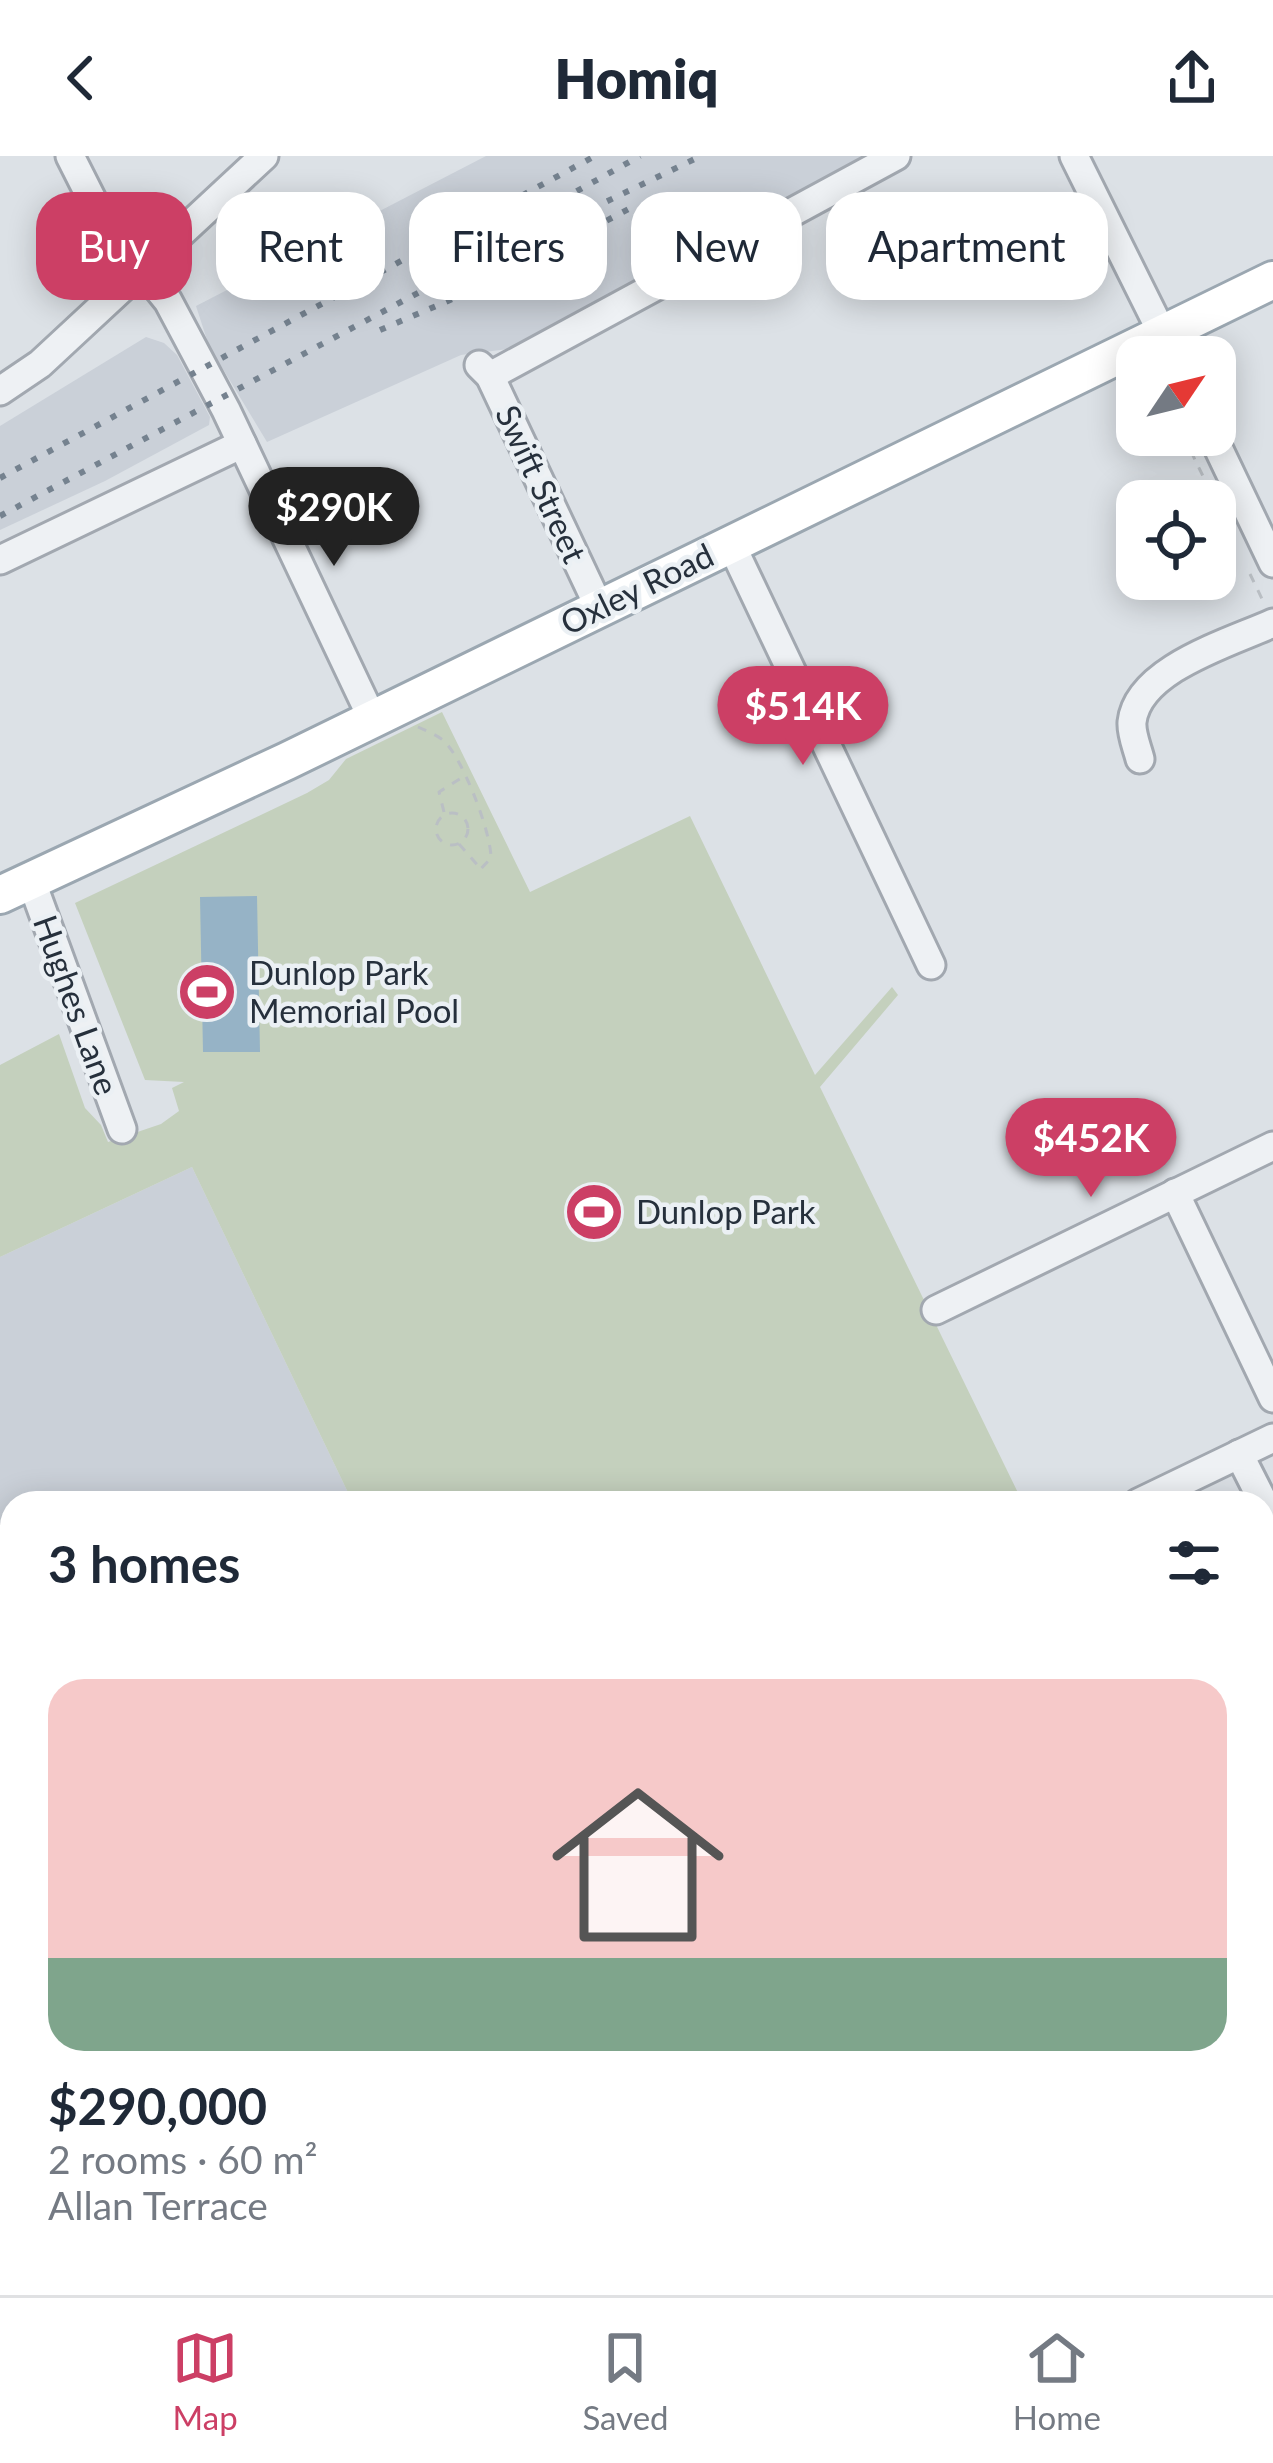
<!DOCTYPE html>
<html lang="en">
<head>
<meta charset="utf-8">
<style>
  body { margin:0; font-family:Lato,sans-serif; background:#f6f6f7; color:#1f2937; height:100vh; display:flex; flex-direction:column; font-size:45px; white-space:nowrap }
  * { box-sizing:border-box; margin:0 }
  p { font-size:39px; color:#747a83 }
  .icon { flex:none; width:66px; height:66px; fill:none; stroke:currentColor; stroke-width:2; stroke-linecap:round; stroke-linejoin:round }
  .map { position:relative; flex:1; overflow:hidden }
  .details { position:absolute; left:0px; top:1335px; width:1275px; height:804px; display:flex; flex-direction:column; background:#fff; border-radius:36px 36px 0 0; box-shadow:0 6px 30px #0003 }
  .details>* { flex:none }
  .top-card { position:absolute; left:36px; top:36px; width:1203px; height:108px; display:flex; gap:24px }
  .needle { width:78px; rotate:55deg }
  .fabs { position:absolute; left:1116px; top:180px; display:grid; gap:24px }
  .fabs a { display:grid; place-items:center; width:120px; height:120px; border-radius:24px; background:#fff; box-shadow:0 6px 30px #0003; font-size:60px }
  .price { position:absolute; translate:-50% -102px; padding:0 27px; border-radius:42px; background:#cc3f65; color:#fff; font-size:39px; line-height:78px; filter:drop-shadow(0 3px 6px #0008) }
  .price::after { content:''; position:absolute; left:50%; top:72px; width:36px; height:27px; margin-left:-18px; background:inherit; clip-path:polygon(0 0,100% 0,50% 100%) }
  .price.selected { background:#222; color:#fff }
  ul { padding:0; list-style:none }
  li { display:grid; align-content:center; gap:24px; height:636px; padding:0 48px }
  li span { display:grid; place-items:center; height:372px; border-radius:36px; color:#555 }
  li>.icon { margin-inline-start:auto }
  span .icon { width:216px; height:216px; fill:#fffc; stroke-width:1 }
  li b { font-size:51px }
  h2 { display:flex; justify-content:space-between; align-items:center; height:144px; padding:0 48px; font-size:51px }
  .tag { padding:0 42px; border-radius:36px; background:#fff; box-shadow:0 6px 30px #0003; font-size:42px; line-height:108px }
  .tag.selected { background:#cc3f65; color:#fff }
  header { display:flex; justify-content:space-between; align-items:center; height:156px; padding:0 48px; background:#fff; font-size:54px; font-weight:800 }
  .tab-bar { display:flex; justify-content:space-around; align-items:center; height:168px; border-top:3px solid #e0e1e3; background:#fff; font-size:33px; color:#747a83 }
  .tab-bar a { display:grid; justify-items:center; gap:6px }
  .tab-bar .selected { color:#cc3f65 }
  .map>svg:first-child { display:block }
</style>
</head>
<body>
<header><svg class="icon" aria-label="back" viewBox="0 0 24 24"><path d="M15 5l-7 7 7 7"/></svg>Homiq<svg class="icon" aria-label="share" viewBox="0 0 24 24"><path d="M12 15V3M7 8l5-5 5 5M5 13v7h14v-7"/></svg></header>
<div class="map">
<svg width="1273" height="2139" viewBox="0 0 1273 2139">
  <rect width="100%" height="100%" fill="#dce1e6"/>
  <g fill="#cad0d8">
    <path d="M486 0H866L508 193 461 199 267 286 209 190 196 150Z"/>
    <path d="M146 181 164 187 177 199 210 261 209 269 105 325 0 374V270Z"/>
    <path d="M192 1011 353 1347H12V1969L0 1974V1101Z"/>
    <path d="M1273 1898V2139H897L889 2127H1263V1903Z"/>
  </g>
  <g fill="#c4d0bd">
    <path d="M442 556 530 736 690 660 815 919 892 831 898 839 820 931 1023 1347H353L192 1011 0 1101V909L59 878 85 952 101 969 108 986 161 968 179 955 172 932 184 926 145 924 75 747 307 637 329 624 346 603Z"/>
    <path d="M59 2127H676L651 2139H64Z"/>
  </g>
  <path fill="#96b3c6" d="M257 740 260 896H203L200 741Z"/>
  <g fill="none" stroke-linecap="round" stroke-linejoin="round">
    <g stroke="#96b3c6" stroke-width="6">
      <path d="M0 1889 12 1833"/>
      <path d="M0 1904 1 1915 12 1926"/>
      <path d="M339 2127 346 2139"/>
    </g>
    <g stroke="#a2a8b0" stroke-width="33">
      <g id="minor">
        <path d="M70 0 120 99 151 124 168 145 226 254 372 562"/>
        <path d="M1074 0 1174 201"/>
        <path d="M479 209 490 220 599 451"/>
        <path d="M490 220 896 0"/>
        <path d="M0 235 40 208 264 0"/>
        <path d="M1212 279 1273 407"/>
        <path d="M731 388 931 809"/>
        <path d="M0 404 242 288"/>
        <path d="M1140 603C1137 591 1131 578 1132 566 1138 513 1229 487 1273 467"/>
        <path d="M31 724 122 973"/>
        <path d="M1175 1037 1273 1242"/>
        <path d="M936 1154 1273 990"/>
        <path d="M1239 1298 1273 1365"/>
        <path d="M1138 1347 1273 1282"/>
        <path d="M1263 1797 1273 1816"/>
        <path d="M1263 1867 1273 1862"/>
        <path d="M1263 1908 1273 1923"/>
        <path d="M1263 1968 1273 1962"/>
        <path d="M0 2082 12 2107"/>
        <path d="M22 2127 28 2139"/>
        <path d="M702 2139 726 2127"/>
      </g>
    </g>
    <g stroke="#9ba7b1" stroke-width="42">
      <path id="major" d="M0 739 287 605 1273 124"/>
    </g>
    <g stroke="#babfc4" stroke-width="3" stroke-dasharray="9 9" stroke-linecap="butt">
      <path d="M1215 232 1228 260"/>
      <path d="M1183 279 1236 388"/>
      <path d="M1250 418 1264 447"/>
      <path d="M418 571C427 575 437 579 444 585 463 603 491 676 491 702L476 718"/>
      <path d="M444 656 439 636 463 621"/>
      <circle cx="452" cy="673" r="16"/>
      <path d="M459 688 480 712"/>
    </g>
    <use href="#minor" stroke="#eef1f4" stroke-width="27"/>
    <use href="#major" stroke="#fff" stroke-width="36"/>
    <g stroke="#75828f" stroke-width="6" stroke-dasharray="6 12" stroke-linecap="butt">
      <path d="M498 79 640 0"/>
      <path d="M380 174 483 130 638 48"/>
      <path d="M0 322 595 0"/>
      <path d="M0 360 429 131 701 0"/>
    </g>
  </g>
  <defs>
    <g id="stadium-disc" transform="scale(3)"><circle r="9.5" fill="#cc3f65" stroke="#ebf0f4"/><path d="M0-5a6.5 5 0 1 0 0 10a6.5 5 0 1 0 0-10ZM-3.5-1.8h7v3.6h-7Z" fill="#fff"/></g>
  </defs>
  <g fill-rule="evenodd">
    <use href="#stadium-disc" x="207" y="836"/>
    <use href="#stadium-disc" x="594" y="1056"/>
  </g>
  <g text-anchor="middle" stroke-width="9" stroke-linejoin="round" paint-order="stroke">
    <g font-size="33" fill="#26303c" stroke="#ebf0f4">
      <text transform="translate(541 328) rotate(65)" y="12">Swift Street</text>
      <text transform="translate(637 433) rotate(-26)" y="12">Oxley Road</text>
      <text transform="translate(76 849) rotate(70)" y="12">Hughes Lane</text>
    </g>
    <g font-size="33" fill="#26303c" stroke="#ebf0f4" text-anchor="start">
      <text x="249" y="829">Dunlop Park<tspan x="249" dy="38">Memorial Pool</tspan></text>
      <text x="636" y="1068">Dunlop Park</text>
    </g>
  </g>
</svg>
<div class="fabs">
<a><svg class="needle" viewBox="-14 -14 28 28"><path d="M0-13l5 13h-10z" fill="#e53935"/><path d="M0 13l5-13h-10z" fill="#747a83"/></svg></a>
<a><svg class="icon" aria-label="locate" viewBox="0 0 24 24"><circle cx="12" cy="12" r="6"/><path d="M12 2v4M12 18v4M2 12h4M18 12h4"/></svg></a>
</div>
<b class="price selected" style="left:334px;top:413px">$290K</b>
<b class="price" style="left:803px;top:612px">$514K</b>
<b class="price" style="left:1091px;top:1044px">$452K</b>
<div class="top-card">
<a class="tag selected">Buy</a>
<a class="tag">Rent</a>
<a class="tag">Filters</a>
<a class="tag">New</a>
<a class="tag">Apartment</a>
</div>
<section class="details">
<h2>3 homes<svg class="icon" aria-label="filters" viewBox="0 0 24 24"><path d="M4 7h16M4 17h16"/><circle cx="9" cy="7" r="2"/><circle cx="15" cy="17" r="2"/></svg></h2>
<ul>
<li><span style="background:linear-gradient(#f6c9c9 75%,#7fa58c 0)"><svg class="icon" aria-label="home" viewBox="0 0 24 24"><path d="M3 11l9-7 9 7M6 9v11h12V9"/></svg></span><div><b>$290,000</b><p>2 rooms · 60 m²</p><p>Allan Terrace</p></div></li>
</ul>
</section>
</div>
<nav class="tab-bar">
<a class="selected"><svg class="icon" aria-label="map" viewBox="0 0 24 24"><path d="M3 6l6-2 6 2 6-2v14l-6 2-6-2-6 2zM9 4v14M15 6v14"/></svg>Map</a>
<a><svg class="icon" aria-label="saved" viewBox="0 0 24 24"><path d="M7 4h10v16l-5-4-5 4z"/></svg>Saved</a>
<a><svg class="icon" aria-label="home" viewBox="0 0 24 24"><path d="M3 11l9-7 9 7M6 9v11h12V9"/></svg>Home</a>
</nav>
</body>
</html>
